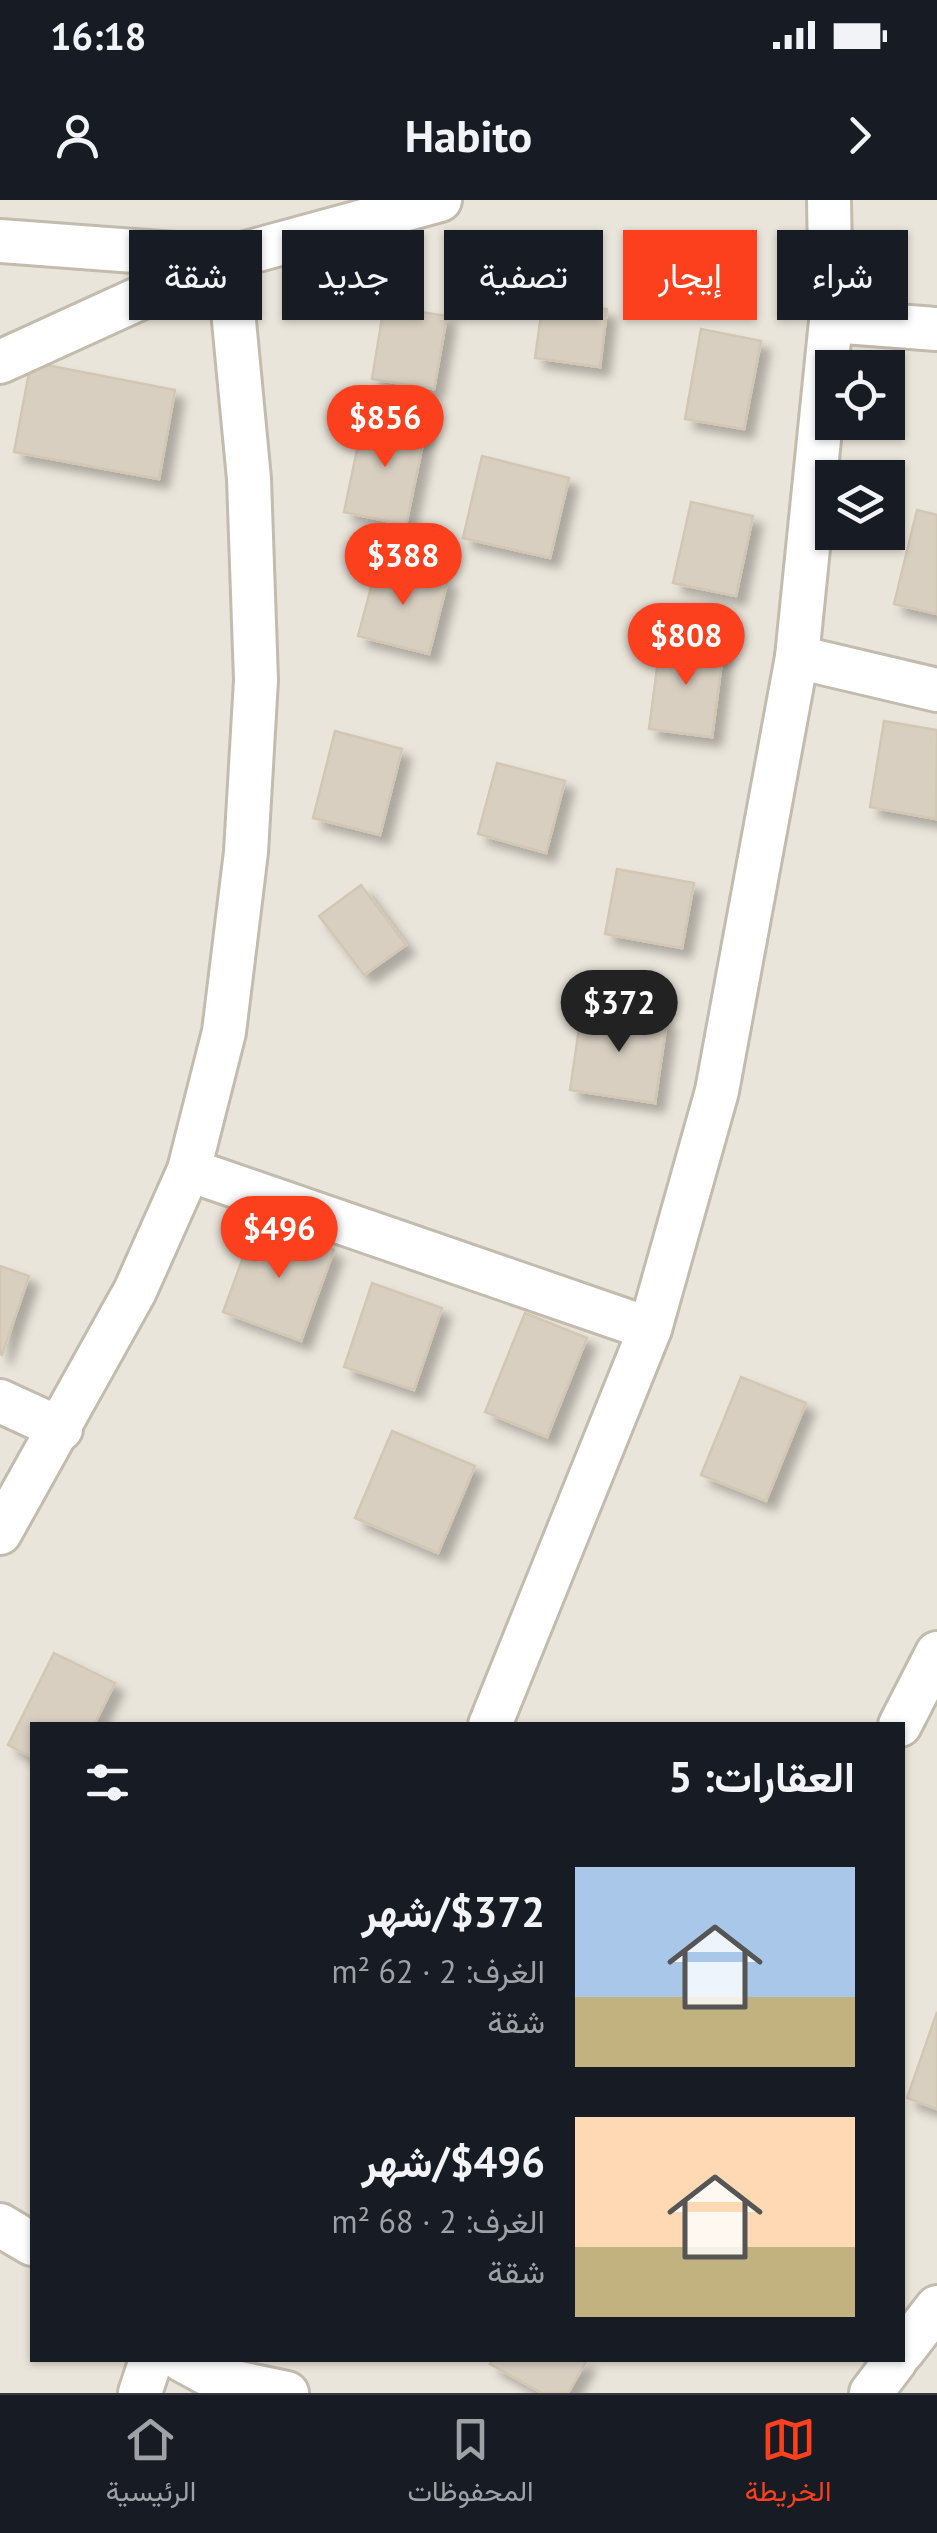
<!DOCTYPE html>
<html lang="ar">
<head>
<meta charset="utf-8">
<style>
  body { margin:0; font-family:"PT Sans",Vazirmatn,sans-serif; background:#20242c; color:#f1f3f6; direction:rtl; height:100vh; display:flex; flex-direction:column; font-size:38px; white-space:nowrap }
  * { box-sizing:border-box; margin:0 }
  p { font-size:32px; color:#9ea1a6 }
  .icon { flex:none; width:55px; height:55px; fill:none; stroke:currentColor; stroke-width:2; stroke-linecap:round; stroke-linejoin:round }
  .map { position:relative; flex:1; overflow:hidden; direction:ltr }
  .drawer { position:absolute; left:30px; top:1522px; width:875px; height:640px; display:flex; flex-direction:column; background:#171b24; border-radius:0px; box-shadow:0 2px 8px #0004; direction:rtl }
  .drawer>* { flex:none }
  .banner { position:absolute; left:30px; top:30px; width:878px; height:90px; direction:rtl; display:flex; gap:20px }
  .fabs { position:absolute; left:815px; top:150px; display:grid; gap:20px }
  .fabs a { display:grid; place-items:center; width:90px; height:90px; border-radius:0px; background:#171b24; box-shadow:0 2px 8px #0004; font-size:50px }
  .price { position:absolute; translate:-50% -85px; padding:0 22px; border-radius:35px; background:#fc3f1d; color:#fff; font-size:32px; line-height:65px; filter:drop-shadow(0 2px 5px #0008) }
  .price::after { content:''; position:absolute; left:50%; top:60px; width:30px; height:22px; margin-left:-15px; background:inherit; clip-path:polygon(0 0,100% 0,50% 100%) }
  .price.current { background:#222; color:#fff }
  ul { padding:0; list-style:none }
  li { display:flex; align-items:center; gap:30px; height:250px; padding:0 50px }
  li span { display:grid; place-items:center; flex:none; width:280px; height:200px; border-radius:0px; color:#555 }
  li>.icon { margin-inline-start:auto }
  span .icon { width:120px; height:120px; fill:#fffc; stroke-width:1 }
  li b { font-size:42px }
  h2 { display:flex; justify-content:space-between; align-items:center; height:120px; padding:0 50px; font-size:42px }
  .chip { padding:0 35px; border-radius:0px; background:#171b24; box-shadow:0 2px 8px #0004; font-size:35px; line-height:90px }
  .chip.current { background:#fc3f1d; color:#fff }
  .status { display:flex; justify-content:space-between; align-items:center; height:70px; padding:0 50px; background:#171b24; direction:ltr }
  .status svg { height:28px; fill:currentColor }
  header { display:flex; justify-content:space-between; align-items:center; height:130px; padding:0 50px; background:#171b24; font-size:45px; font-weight:700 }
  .dock { display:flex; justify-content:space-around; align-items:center; height:140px; border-top:2px solid #363941; background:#171b24; font-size:28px; color:#9ea1a6 }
  .dock a { display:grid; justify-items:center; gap:5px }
  .dock .current { color:#fc3f1d }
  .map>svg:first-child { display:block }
</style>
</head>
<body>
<div class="status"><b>16:18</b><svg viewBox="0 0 49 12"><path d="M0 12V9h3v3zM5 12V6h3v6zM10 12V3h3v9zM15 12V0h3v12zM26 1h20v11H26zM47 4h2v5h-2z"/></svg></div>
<header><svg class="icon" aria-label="forward" viewBox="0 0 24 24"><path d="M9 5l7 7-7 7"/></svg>Habito<svg class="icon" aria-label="person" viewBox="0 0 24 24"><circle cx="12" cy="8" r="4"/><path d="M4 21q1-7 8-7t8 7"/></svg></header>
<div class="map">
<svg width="937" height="2193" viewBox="0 0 937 2193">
  <defs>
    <filter id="shadow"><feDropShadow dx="9" dy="9" stdDeviation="5" flood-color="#0004"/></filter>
  </defs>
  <rect width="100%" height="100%" fill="#f6f3ec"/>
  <path fill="#eae5da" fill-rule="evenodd" d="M0 0H937V2193H0ZM832 168H888V222H832ZM832 278H888V332H832ZM32 1525H902V2160H32Z"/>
  <g fill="#d8cfc1" stroke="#d3c7b4" stroke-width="2.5" filter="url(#shadow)">
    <path d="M543 100 607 109 600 167 535 158Z"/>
    <path d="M384 106 447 116 434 189 372 179Z"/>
    <path d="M701 129 761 141 744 229 685 219Z"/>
    <path d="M31 162 175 190 159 279 14 252Z"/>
    <path d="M364 216 426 229 406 325 344 312Z"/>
    <path d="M482 256 569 278 550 358 463 338Z"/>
    <path d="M691 302 753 316 736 396 673 383Z"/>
    <path d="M917 310 937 315V414L894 404Z"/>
    <path d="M378 361 448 380 429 454 358 436Z"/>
    <path d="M661 438 724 446 712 537 649 529Z"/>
    <path d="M884 521 937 530 936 619 870 607Z"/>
    <path d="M335 531 402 549 380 635 313 618Z"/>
    <path d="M497 563 565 581 546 653 478 634Z"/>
    <path d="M617 669 694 683 682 748 605 734Z"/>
    <path d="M361 685 406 745 364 775 319 716Z"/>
    <path d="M582 808 667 820 655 903 570 890Z"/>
    <path d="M256 1022 334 1050 301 1141 223 1112Z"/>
    <path d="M0 1066 29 1076 2 1155 0 1154Z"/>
    <path d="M372 1083 442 1108 414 1190 344 1167Z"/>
    <path d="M525 1113 587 1138 547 1237 485 1212Z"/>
    <path d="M741 1177 806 1203 766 1301 701 1275Z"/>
    <path d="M392 1231 475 1266 438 1353 355 1318Z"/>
    <path d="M54 1453 115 1483 94 1525H32V1557L8 1545Z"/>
    <path d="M937 1812V1909L907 1898Z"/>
    <path d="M492 2160H587L568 2193H542L490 2164Z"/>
  </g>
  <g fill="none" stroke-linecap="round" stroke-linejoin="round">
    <g stroke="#c2bbae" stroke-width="48">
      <g id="street">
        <path d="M0 41 228 58 249 279 256 480 246 652 224 832 189 970 135 1091 0 1333"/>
        <path d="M831 121 937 129"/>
        <path d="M0 162 228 58 440 0"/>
        <path d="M797 457 937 490"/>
        <path d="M189 970 650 1129"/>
        <path d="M0 1201 61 1229"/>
        <path d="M490 1525 650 1129 717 891 797 457 831 121 829 0"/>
        <path d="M900 1525 937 1453"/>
        <path d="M0 2025 32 2044"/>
        <path d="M902 2152 937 2107"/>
        <path d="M182 2160 215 2178 287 2193"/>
        <path d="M140 2193 151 2160"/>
        <path d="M871 2193 896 2160"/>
      </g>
    </g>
    <use href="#street" stroke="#fff" stroke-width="42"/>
  </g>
</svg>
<div class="fabs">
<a><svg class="icon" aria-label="locate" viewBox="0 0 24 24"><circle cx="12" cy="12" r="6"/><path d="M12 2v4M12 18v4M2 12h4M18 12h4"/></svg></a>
<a><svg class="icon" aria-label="layers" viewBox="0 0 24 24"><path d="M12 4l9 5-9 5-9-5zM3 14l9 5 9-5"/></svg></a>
</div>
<b class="price" style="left:385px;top:270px">$856</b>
<b class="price" style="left:403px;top:408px">$388</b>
<b class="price" style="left:686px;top:488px">$808</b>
<b class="price current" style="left:619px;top:855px">$372</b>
<b class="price" style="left:279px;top:1081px">$496</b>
<div class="banner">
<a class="chip">شراء</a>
<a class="chip current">إيجار</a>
<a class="chip">تصفية</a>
<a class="chip">جديد</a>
<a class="chip">شقة</a>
</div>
<section class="drawer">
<h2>العقارات: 5<svg class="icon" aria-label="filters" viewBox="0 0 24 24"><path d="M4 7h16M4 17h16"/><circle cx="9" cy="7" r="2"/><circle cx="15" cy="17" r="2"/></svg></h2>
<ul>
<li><span style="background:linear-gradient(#a9c7e8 65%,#c2b280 0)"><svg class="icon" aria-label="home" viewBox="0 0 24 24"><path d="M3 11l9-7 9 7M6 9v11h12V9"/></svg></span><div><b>$372/شهر</b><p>الغرف: 2 · 62 m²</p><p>شقة</p></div></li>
<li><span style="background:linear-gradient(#ffd9b3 65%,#c2b280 0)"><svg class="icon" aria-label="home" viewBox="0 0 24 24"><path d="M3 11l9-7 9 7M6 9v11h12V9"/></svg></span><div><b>$496/شهر</b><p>الغرف: 2 · 68 m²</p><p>شقة</p></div></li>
</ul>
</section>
</div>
<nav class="dock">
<a class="current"><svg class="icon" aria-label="map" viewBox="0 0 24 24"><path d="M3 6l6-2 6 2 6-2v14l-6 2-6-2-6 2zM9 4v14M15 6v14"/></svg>الخريطة</a>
<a><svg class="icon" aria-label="saved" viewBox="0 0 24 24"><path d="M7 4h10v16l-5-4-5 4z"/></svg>المحفوظات</a>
<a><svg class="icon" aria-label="home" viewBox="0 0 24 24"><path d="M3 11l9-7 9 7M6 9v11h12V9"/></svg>الرئيسية</a>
</nav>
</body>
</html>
